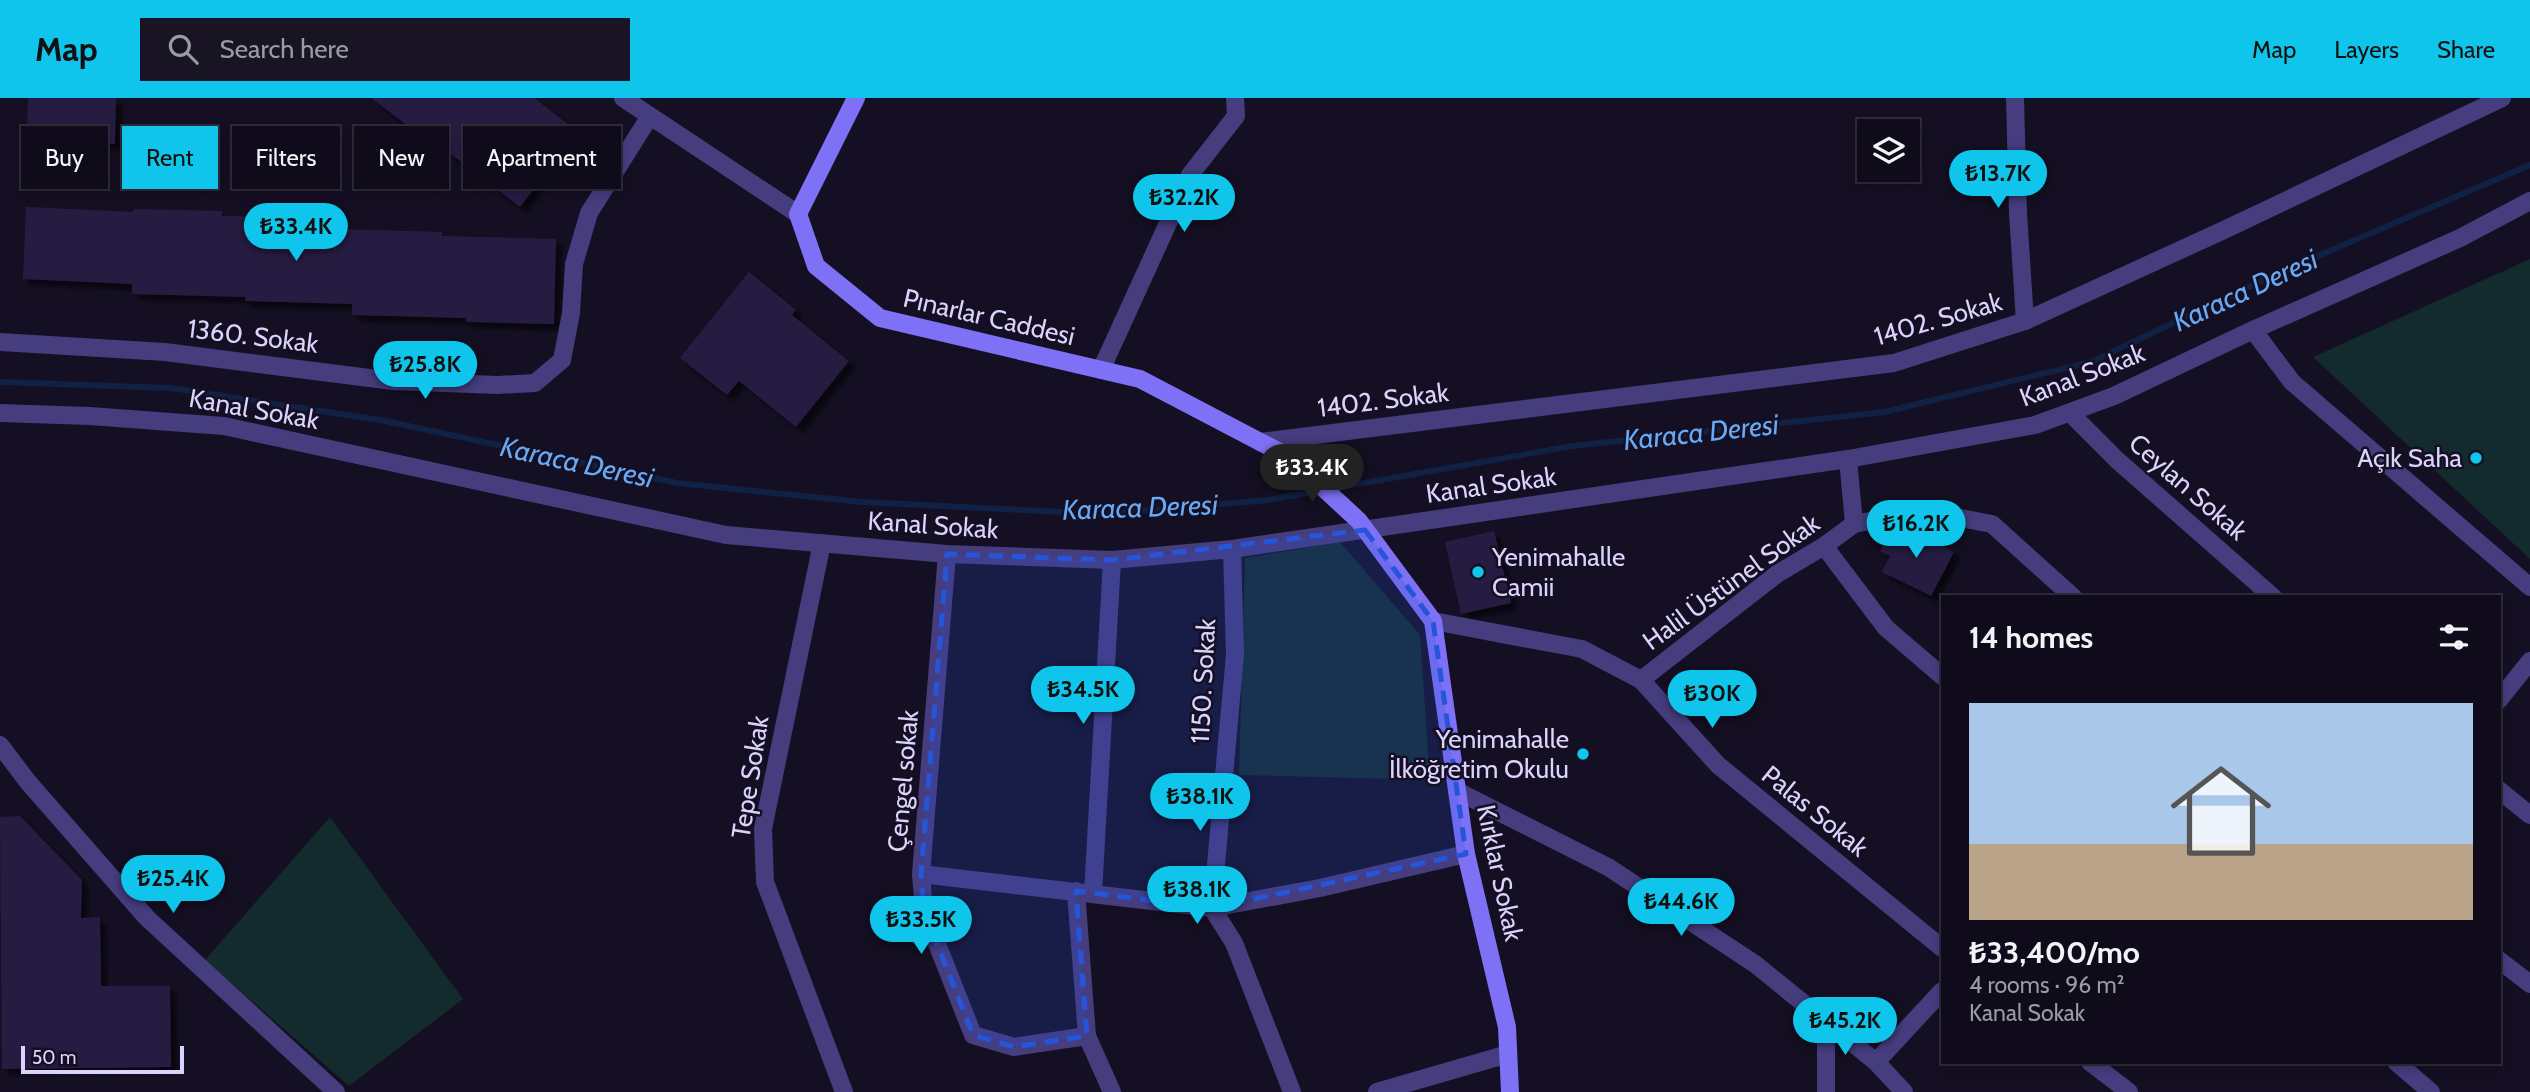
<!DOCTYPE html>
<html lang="en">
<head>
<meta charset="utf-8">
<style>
  body { margin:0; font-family:Cabin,sans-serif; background:#181423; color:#f1f3f6; height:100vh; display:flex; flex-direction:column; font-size:26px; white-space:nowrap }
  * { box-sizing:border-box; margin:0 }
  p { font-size:23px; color:#9b9ba2 }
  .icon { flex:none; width:38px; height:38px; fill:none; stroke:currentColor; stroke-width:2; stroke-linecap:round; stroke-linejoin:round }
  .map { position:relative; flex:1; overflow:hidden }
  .drawer { position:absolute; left:1941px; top:497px; width:560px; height:469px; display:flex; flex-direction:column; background:#0f0b1a; border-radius:0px; box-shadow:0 4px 10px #0003,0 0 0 2px #2f2b39 }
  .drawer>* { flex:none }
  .guide { position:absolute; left:21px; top:28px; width:665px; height:63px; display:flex; gap:14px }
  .controls { position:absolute; left:1857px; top:21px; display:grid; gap:14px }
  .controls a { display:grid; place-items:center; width:63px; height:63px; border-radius:0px; background:#0f0b1a; box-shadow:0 4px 10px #0003,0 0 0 2px #2f2b39; font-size:35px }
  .scale { position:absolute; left:21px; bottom:18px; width:163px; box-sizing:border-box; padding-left:7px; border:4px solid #dbd3fc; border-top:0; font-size:19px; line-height:24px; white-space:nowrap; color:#dbd3fc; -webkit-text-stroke:5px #140f22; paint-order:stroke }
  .price { position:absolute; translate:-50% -60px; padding:0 16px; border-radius:24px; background:#0fc5ec; color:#111; font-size:23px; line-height:46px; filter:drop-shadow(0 2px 4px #0008) }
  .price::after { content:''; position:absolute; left:50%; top:42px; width:21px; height:16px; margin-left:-10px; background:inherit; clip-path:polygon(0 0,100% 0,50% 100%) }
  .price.on { background:#222; color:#fff }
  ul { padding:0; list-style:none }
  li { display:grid; align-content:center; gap:14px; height:371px; padding:0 28px }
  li+li { border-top:2px solid #2f2b39 }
  li span { display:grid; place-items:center; height:217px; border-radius:0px; color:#555 }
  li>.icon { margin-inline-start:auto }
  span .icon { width:126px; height:126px; fill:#fffc; stroke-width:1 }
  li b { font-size:30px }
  h2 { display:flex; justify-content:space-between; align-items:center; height:84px; padding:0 28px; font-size:30px }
  .tag { padding:0 24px; border-radius:0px; background:#0f0b1a; box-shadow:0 4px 10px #0003,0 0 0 2px #2f2b39; font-size:24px; line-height:63px }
  .tag.on { background:#0fc5ec; color:#111 }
  header { display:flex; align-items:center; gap:42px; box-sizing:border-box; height:98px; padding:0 35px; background:#0fc5ec; color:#111 }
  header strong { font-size:33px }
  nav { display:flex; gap:38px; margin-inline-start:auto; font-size:24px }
  .search { width:490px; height:63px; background:#181423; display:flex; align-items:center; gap:18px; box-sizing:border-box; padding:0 24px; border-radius:0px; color:#9b9ba2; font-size:26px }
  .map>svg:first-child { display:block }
</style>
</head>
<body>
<header>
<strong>Map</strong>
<div class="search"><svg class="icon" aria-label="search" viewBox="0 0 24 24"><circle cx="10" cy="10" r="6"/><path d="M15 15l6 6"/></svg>Search here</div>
<nav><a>Map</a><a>Layers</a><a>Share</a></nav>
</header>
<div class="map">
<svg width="2530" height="994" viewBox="0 0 2530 994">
  <defs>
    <filter id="shadow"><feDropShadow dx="6" dy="6" stdDeviation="2" flood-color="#0009"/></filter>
  </defs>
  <rect width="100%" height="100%" fill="#140f22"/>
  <g fill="#132b2c">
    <path d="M2530 161V461L2313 259Z"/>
    <path d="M1340 444 1420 537 1430 682 1239 677 1245 460Z"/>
    <path d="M330 719 463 901 349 988 205 862Z"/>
  </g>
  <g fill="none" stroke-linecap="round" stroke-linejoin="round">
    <path stroke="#112144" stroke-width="6" d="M0 284 171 290 380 322 677 385 862 404 1104 416 1269 402 1572 348 1884 314 2091 264 2276 176 2530 67"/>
  </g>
  <g fill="#271d42" filter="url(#shadow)">
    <path d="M28 0H116L115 46 27 43Z"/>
    <path d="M371 0H534L578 34 520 109 430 40 428 43Z"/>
    <path d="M26 109 133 114 134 111 222 113V118L335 120V131L442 134V138L556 141 554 226 466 224V220L352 217V206L245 203V199L132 196V186L23 181Z"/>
    <path d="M749 174 796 212 792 217 849 263 796 329 739 283 727 297 680 260Z"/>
    <path d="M1904 428 1954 454 1931 498 1882 474 1890 458 1880 453 1889 436 1895 440 1900 429Z"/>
    <path d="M1494 433 1511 505 1461 516 1445 444Z"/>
    <path d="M20 718 82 782 81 820 100 819 101 888H170L171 969 2 971 0 719Z"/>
  </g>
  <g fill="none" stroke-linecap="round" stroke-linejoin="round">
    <g stroke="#453d7e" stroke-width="18">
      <path d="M623 0 798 116"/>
      <path d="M2015 0 2018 115 2025 223"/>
      <path d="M2253 232 2292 284 2530 489"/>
      <path d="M0 244 165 254 393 283 498 287 535 285 562 262 571 215 574 166 589 115 650 18"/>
      <path d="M1101 272 1190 77 1236 18 1235 0"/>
      <path d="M0 315 90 318 224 328 726 437 947 456 1112 462 1232 451 1848 361 2035 327 2114 298 2253 232 2460 140 2530 103"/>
      <path d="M2070 315 2117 362 2273 499"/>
      <path d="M1260 344 1894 265 2025 223 2224 132 2502 0"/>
      <path d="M1848 361 1854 426"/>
      <path d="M822 445 763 731 765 784 844 994"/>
      <path d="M1824 448 1886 530 1942 578"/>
      <path d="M1232 451 1235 557 1212 810 1234 845 1292 994"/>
      <path d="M947 456 921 776 924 813 973 937 1014 949 1087 938 1076 793"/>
      <path d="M1433 523 1582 551 1641 582 1718 667 1942 850"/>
      <path d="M1641 582 1777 476 1824 448 1854 426 1923 413 1992 426 2073 499"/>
      <path d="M2499 602 2530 563"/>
      <path d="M0 647 28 684 147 820 336 994"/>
      <path d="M2499 692 2530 717"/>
      <path d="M1457 693 1608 769 1755 866 1876 964 1904 994"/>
      <path d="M921 776 1212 810 1320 790 1466 756"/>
      <path d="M1093 795 1112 462"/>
      <path d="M2499 862 2530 886"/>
      <path d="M1087 938 1112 994"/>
      <path d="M1876 964 1942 893"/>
      <path d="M2090 964 2129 994"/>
      <path d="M2396 964 2431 994"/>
      <path d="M1377 994 1508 956"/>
      <path d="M1826 994V924"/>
    </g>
    <path stroke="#7e71f6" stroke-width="18" d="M856 0 798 116 816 168 880 220 1140 281 1291 360 1359 423 1433 523 1466 756 1507 929 1510 994"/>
  </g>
  <path fill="#2655da" fill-opacity="0.2" stroke="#2655da" stroke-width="5" stroke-dasharray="14 9" stroke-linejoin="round" d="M1365 432 1433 523 1466 756 1212 810 1076 793 1087 938 1014 949 973 937 924 813 921 776 947 456 1112 462Z"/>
  <g fill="#0fc5ec" stroke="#140f22" stroke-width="2.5">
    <circle cx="2476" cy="360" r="7"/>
    <circle cx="1478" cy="474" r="7"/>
    <circle cx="1583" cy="656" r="7"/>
  </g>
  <g text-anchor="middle" stroke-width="5" stroke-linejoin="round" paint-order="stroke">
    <g font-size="26" fill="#dbd3fc" stroke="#140f22">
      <text transform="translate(989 219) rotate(13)" y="9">Pınarlar Caddesi</text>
      <text transform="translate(1938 221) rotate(-16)" y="9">1402. Sokak</text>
      <text transform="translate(253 238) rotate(7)" y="9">1360. Sokak</text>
      <text transform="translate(2082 277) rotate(-21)" y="9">Kanal Sokak</text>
      <text transform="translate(1383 302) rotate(-7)" y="9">1402. Sokak</text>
      <text transform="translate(254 311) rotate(10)" y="9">Kanal Sokak</text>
      <text transform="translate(1491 387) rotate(-8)" y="9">Kanal Sokak</text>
      <text transform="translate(2188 389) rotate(41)" y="9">Ceylan Sokak</text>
      <text transform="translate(933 427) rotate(4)" y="9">Kanal Sokak</text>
      <text transform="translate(1731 484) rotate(-36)" y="9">Halil Üstünel Sokak</text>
      <text transform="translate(1203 583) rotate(-87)" y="9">1150. Sokak</text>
      <text transform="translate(750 679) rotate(-81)" y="9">Tepe Sokak</text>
      <text transform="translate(903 683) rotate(-85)" y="9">Çengel sokak</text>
      <text transform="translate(1815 713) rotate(39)" y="9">Palas Sokak</text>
      <text transform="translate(1500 775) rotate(78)" y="9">Kırklar Sokak</text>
    </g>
    <g font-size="26" fill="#dbd3fc" stroke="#140f22" text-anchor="end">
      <text x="2462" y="369">Açık Saha</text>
      <text x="1492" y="468" text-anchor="start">Yenimahalle<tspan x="1492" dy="30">Camii</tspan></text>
      <text x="1569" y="650">Yenimahalle<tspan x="1569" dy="30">İlköğretim Okulu</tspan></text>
    </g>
    <g font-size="28" font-style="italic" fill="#68a9f5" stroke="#140f22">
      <text transform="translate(2245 192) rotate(-25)" y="10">Karaca Deresi</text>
      <text transform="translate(1701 334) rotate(-6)" y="10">Karaca Deresi</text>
      <text transform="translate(577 364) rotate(12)" y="10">Karaca Deresi</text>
      <text transform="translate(1140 409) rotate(-2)" y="10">Karaca Deresi</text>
    </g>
  </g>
</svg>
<div class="controls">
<a><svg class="icon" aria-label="layers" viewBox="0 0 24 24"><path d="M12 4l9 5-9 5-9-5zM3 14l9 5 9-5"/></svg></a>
</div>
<div class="scale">50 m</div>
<b class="price" style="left:1998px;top:112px">₺13.7K</b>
<b class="price" style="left:1184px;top:136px">₺32.2K</b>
<b class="price" style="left:296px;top:165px">₺33.4K</b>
<b class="price" style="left:425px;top:303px">₺25.8K</b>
<b class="price on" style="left:1312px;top:406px">₺33.4K</b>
<b class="price" style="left:1916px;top:462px">₺16.2K</b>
<b class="price" style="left:1083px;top:628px">₺34.5K</b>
<b class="price" style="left:1712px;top:632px">₺30K</b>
<b class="price" style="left:1200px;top:735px">₺38.1K</b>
<b class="price" style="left:173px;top:817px">₺25.4K</b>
<b class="price" style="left:1197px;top:828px">₺38.1K</b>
<b class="price" style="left:1681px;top:840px">₺44.6K</b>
<b class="price" style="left:921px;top:858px">₺33.5K</b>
<b class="price" style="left:1845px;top:959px">₺45.2K</b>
<div class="guide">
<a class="tag">Buy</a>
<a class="tag on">Rent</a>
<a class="tag">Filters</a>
<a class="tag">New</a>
<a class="tag">Apartment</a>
</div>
<section class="drawer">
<h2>14 homes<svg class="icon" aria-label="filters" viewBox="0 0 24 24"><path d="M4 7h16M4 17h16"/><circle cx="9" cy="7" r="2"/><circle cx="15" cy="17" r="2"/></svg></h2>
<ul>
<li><span style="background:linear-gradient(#a9c7e8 65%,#b9a48a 0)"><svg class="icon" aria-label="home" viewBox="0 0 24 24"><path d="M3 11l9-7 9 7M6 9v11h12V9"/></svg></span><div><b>₺33,400/mo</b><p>4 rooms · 96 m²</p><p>Kanal Sokak</p></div></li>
</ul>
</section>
</div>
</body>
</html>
